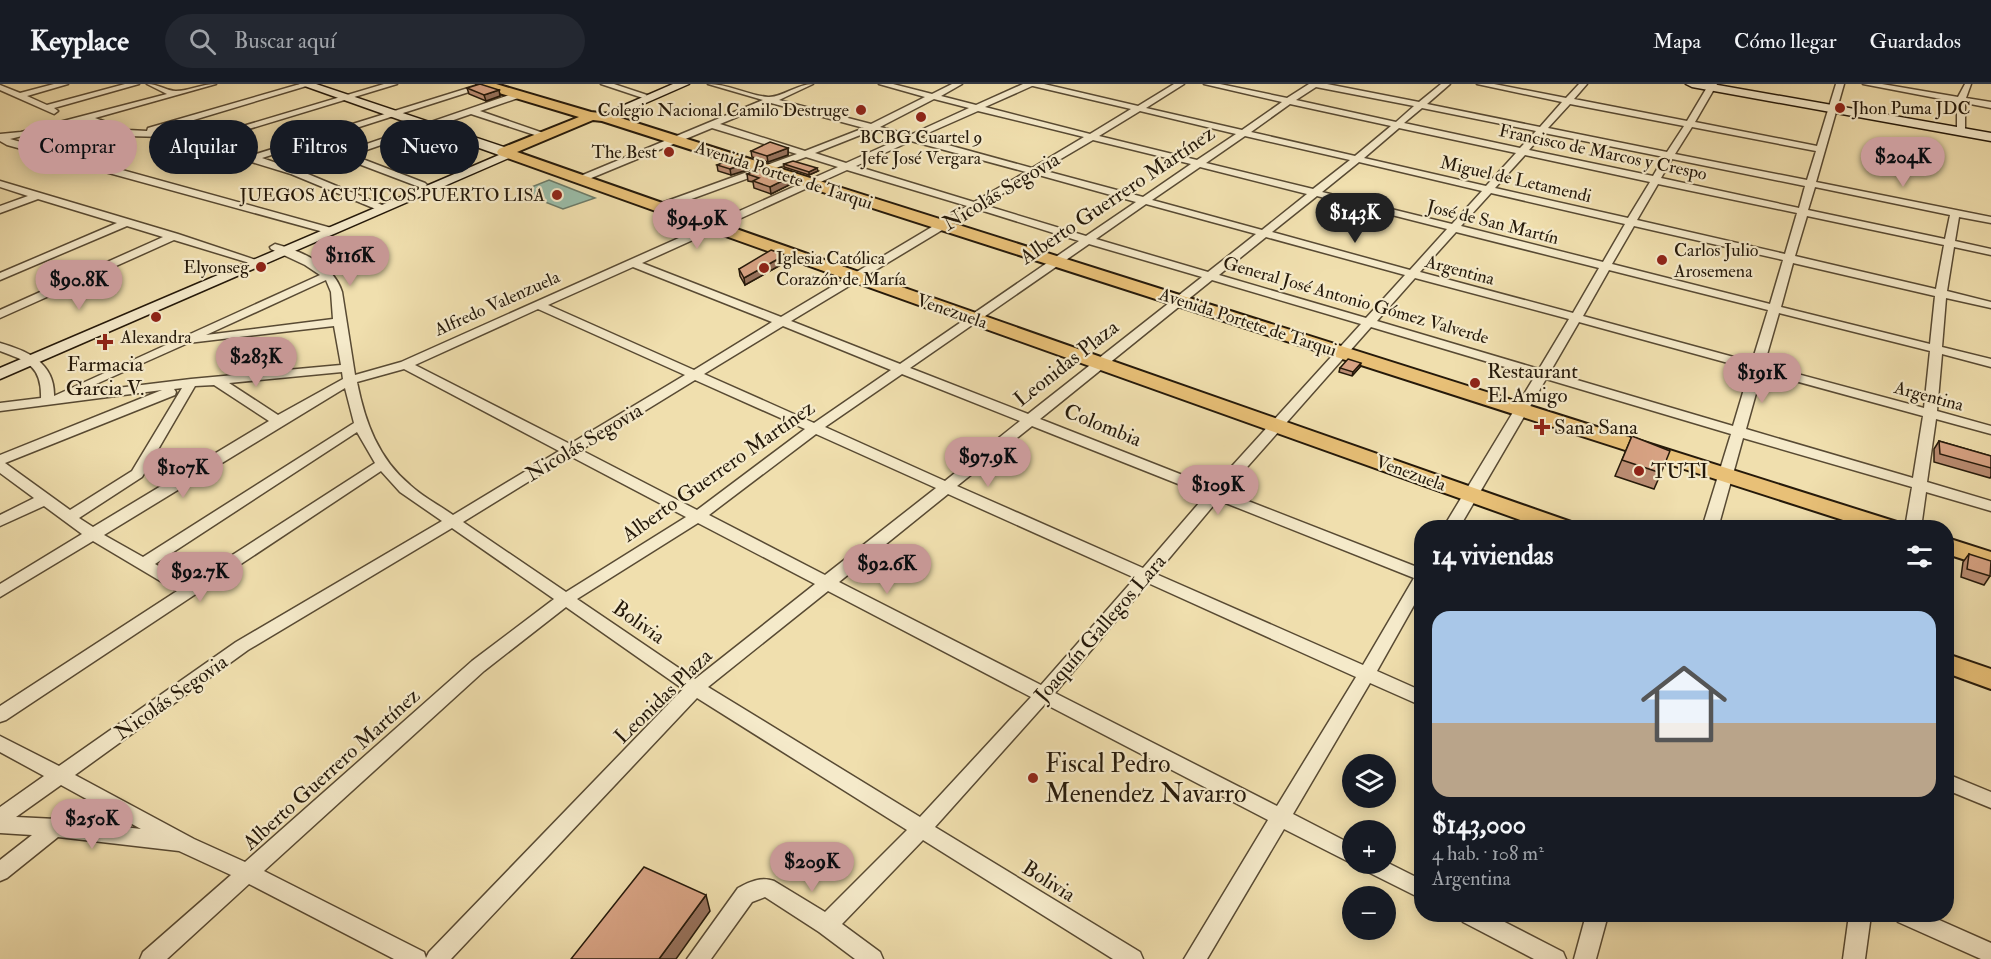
<!DOCTYPE html>
<html lang="es">
<head>
<meta charset="utf-8">
<style>
  body { margin:0; font-family:"IM FELL Double Pica",serif; background:#242831; color:#f1f3f6; height:100vh; display:flex; flex-direction:column; font-size:22px; white-space:nowrap }
  * { box-sizing:border-box; margin:0 }
  p { font-size:20px; color:#9ea1a6 }
  .icon { flex:none; width:33px; height:33px; fill:none; stroke:currentColor; stroke-width:2; stroke-linecap:round; stroke-linejoin:round }
  .map { position:relative; flex:1; overflow:hidden }
  .details { position:absolute; left:1414px; top:436px; width:540px; height:402px; display:flex; flex-direction:column; background:#171b24; border-radius:24px; box-shadow:0 3px 15px #0003 }
  .details>* { flex:none }
  .banner { position:absolute; left:18px; top:36px; width:570px; height:54px; display:flex; gap:12px }
  .tools { position:absolute; left:1342px; top:670px; display:grid; gap:12px }
  .tools a { display:grid; place-items:center; width:54px; height:54px; border-radius:50%; background:#171b24; box-shadow:0 3px 15px #0003; font-size:30px }
  .price { position:absolute; translate:-50% -51px; padding:0 14px; border-radius:21px; background:#c59692; color:#111; font-size:20px; line-height:39px; filter:drop-shadow(0 2px 3px #0008) }
  .price::after { content:''; position:absolute; left:50%; top:36px; width:18px; height:14px; margin-left:-9px; background:inherit; clip-path:polygon(0 0,100% 0,50% 100%) }
  .price.active { background:#222; color:#fff }
  ul { padding:0; list-style:none }
  li { display:grid; align-content:center; gap:12px; height:318px; padding:0 18px }
  li span { display:grid; place-items:center; height:186px; border-radius:18px; color:#555 }
  li>.icon { margin-inline-start:auto }
  span .icon { width:108px; height:108px; fill:#fffc; stroke-width:1 }
  li b { font-size:26px }
  h2 { display:flex; justify-content:space-between; align-items:center; height:72px; padding:0 18px; font-size:26px }
  .chip { padding:0 21px; border-radius:27px; background:#171b24; box-shadow:0 3px 15px #0003; font-size:21px; line-height:54px }
  .chip.active { background:#c59692; color:#111 }
  header { display:flex; align-items:center; gap:36px; box-sizing:border-box; height:84px; padding:0 30px; background:#171b24; border-bottom:2px solid #363941 }
  header strong { font-size:28px }
  nav { display:flex; gap:33px; margin-inline-start:auto; font-size:21px }
  .search { width:420px; height:54px; background:#242831; display:flex; align-items:center; gap:15px; box-sizing:border-box; padding:0 21px; border-radius:33px; color:#9ea1a6; font-size:22px }
  .map>svg:first-child { display:block }
</style>
</head>
<body>
<header>
<strong>Keyplace</strong>
<div class="search"><svg class="icon" aria-label="search" viewBox="0 0 24 24"><circle cx="10" cy="10" r="6"/><path d="M15 15l6 6"/></svg>Buscar aquí</div>
<nav><a>Mapa</a><a>Cómo llegar</a><a>Guardados</a></nav>
</header>
<div class="map">
<svg width="1991" height="875" viewBox="0 0 1991 875">
  <rect width="100%" height="100%" fill="#f0dfae"/>
  <filter id="stains"><feTurbulence type="fractalNoise" baseFrequency=".00333" numOctaves="4"/><feColorMatrix values="0 0 0 0 .2 0 0 0 0 .09 0 0 0 0 .02 0 0 0 .5 -.17"/></filter>
  <radialGradient id="worn" r=".72"><stop offset=".6" stop-color="#630" stop-opacity="0"/><stop offset="1" stop-color="#630" stop-opacity=".3"/></radialGradient>
  <path fill="#9abda9" stroke="#6b7b69" stroke-width="1.5" d="M549 96 595 114 563 125 519 108Z"/>
  <g fill="none" stroke-linecap="round" stroke-linejoin="round">
    <g stroke="#584a33" stroke-width="3">
      <g id="street">
        <path d="M54 0H68L27 12 47 21 125 0H139L54 24 58 27 54 30 0 6V1L20 9Z"/>
        <path d="M147 0C158 0 167 7 176 7 188 7 202 0 216 0L95 34 128 46 147 47 148 44 300 0H313L157 47 196 56 384 0H397L206 58 253 71 481 0H494L262 74 294 85 518 8 522 11 521 13 480 27 549 51 541 53 471 30 352 71 425 99 427 101 422 104 343 74 303 88 387 123 388 125 383 128 291 90 196 61 171 72 207 85 199 87 158 72 186 58 165 53 127 52 86 36 10 55 335 145 336 147 331 150 7 61 0 57V50L21 48 167 10Z"/>
        <path d="M601 0H614L647 11 643 14Z"/>
        <path d="M708 0C729 0 747 11 768 13 781 14 797 0 813 0L779 16 871 40 925 13 879 0H893L932 10 952 0H962L941 12 976 21 1023 0H1044L1138 22 1174 0H1184L1146 24 1242 46 1282 18 1204 0H1220L1287 14 1309 0H1327L1419 18 1441 0H1450L1427 20 1540 43 1562 18 1477 0H1494L1566 14 1579 0H1587L1574 15 1687 37 1709 0H1717L1695 38 1817 62 1836 0H1844L1816 98 1991 133V139L1959 133 1955 157 1991 165V171L1954 163 1947 207 1991 218V224L1946 214 1942 263 1991 275V283L1942 270 1937 327 1991 342V350L1936 335 1927 398 1991 417V427L1926 408 1921 444H1905L1912 403 1743 354 1718 444H1702L1731 350 1546 295 1459 444H1443L1535 292 1371 243 1225 408 1422 485V507L1377 587 1422 607V622L1370 599 1293 730 1353 761V780L1284 745 1207 875H1184L1268 736 1045 620 935 743 1140 868 1143 875H1113L923 756 842 840 880 868 883 875H855L819 848 765 813 752 818 711 875H687L738 804C749 798 761 792 774 797L825 828 907 746 697 614 451 875H394L249 800 167 875H140L143 868 231 791 179 767 58 753 7 794 0 797V776L32 751 0 749V723L44 692 0 668V652L59 682 236 558 442 437 400 408 381 387 6 636 0 638V622L177 507 93 457 0 513V500L82 450 44 422 0 442V431L34 414 0 389V371L162 306 0 327V319L41 314C42 282 27 277 0 267V259C28 267 55 279 54 312L320 191 305 181 271 165 270 163 275 160C301 167 334 181 342 208L355 291 401 278 838 83 806 73 664 125H656V121L797 70 712 44 584 97H578V93L763 16ZM1032 2H1033L1131 25 1090 50 985 23ZM1316 3 1414 22 1396 38 1296 16ZM934 15 969 24 910 51 880 43ZM771 19 864 44 805 67 720 40ZM1290 20 1391 42 1355 72 1251 48ZM1570 20 1684 42 1667 68 1548 44ZM1422 24 1536 47 1520 64 1404 39ZM978 27 1084 53 1032 84 919 53ZM1140 27 1236 50 1197 76 1099 52ZM1692 43 1816 67 1807 96 1675 70ZM1399 44 1516 69 1486 102 1364 74ZM873 46 902 54 846 79 815 69ZM1544 49 1664 73 1653 92 1529 66ZM1245 52 1350 76 1313 105 1206 79ZM1093 56 1191 80 1143 113 1042 86ZM911 57 1026 88 974 118 856 82ZM1525 71 1650 98 1628 134 1495 104ZM1672 75 1805 102 1799 124 1661 94ZM1359 78 1482 107 1452 140 1322 108ZM1200 83 1307 110 1262 146 1152 116ZM847 86 967 122 781 233 642 179ZM1035 90 1136 118 1086 152 984 121ZM1658 100 1797 129 1785 170 1637 136ZM1815 103 1950 131 1945 155 1808 126ZM1491 109 1625 140 1603 178 1461 142ZM1317 112 1447 145 1410 186 1272 148ZM1146 120 1256 150 1208 188 1096 155ZM977 125 1079 157 900 280 791 237ZM1807 132 1944 161 1936 205 1795 172ZM1634 142 1783 176 1770 220 1612 180ZM1456 148 1599 184 1573 229 1420 188ZM1266 153 1405 191 1366 234 1219 191ZM1089 160 1202 193 1028 330 910 284ZM1793 179 1935 212 1930 260 1781 223ZM633 183 772 238 694 286 548 221ZM1609 186 1768 226 1752 278 1583 232ZM1415 194 1569 235 1539 285 1377 237ZM326 196 331 208 333 235 206 251ZM1212 196 1361 240 1213 403 1040 335ZM538 225 685 291 570 360 415 281ZM1779 229 1930 267 1924 324 1764 281ZM1579 238 1750 285 1733 342 1550 288ZM334 242 341 281 191 295 76 309 188 259ZM783 242 891 286 814 339 704 290ZM404 285 559 367 453 431C439 421 423 413 410 401 378 374 365 338 357 298ZM342 288 343 295 278 331 229 299ZM1762 288 1923 332 1913 394 1746 345ZM902 290 1020 337 945 397 825 343ZM695 296 805 345 697 426 581 366ZM214 301 269 337 93 443 79 434 142 393 195 302ZM182 304 132 387 70 426 5 379 175 311 176 308 174 305ZM345 304 354 339 143 473 104 451ZM1032 342 1206 411 1143 484 957 402ZM357 348 375 379 189 499 155 480ZM816 350 936 404 825 491 709 431ZM570 372 686 433 566 508 463 438ZM948 410 1135 494 1041 601 839 498ZM1218 416 1414 494 1363 581 1156 490ZM698 439 815 500 695 595 577 515ZM452 444 554 515 472 577 245 778 194 755 75 691 248 566ZM1148 499 1356 593 1277 722 1055 609ZM828 507 1031 613 920 733 708 603ZM566 523 683 605 429 868 426 874 424 868 264 787 484 587ZM61 701 141 745 56 735 16 733Z"/>
        <path d="M1863 0H1882L1958 13 1965 0H1971L1966 14 1991 18V24L1965 19V48L1961 51 1957 48V18Z"/>
        <path d="M0 97 178 150 265 179 264 181H256L174 156 0 234V226L163 153 127 142 0 196V189L117 139 38 115 0 129V122L28 112 0 103Z"/>
        <path d="M1947 690 1991 708V724L1947 706Z"/>
        <path d="M1386 778 1422 796V815L1364 786 1361 780H1386Z"/>
        <path d="M1459 831H1491L1563 868 1566 875H1534L1463 838Z"/>
        <path d="M1586 831H1608L1596 875H1574Z"/>
        <path d="M1849 831H1871L1865 875H1843Z"/>
        <path d="M1894 831H1928L1991 859V875H1981L1898 838Z"/>
      </g>
    </g>
    <g stroke="#25190a" stroke-width="3">
      <g id="secondary">
        <path d="M299 0H316L516 67 518 70 0 295V284L499 71Z"/>
        <path d="M673 0H689L607 36 603 37 597 33Z"/>
        <path d="M1686 0H1712L1991 49V57L1692 3Z"/>
      </g>
    </g>
    <g stroke="#25190a" stroke-width="4">
      <g id="primary">
        <path d="M477 0H496L591 28 608 30 1900 439 1903 444H1868L602 37 593 36 517 68 1574 439 1577 444H1543L499 71 497 68 499 65 579 33 479 3Z"/>
        <path d="M1947 454 1991 468V484L1947 470Z"/>
        <path d="M1947 570 1991 585V605L1947 589Z"/>
      </g>
    </g>
    <use href="#street" fill="#f5eaca" fill-rule="evenodd"/>
    <use href="#secondary" fill="#f5eaca" fill-rule="evenodd"/>
    <use href="#primary" fill="#e8c077" fill-rule="evenodd"/>
  </g>
  <g fill="#ba8c72" stroke="#25190a" stroke-width="1.5">
    <path d="M467 4 499 6 500 12 486 17 469 10Z"/>
    <path d="M788 64V71L768 78 752 73 751 67Z"/>
    <path d="M746 79 747 86 731 91 718 87 717 81Z"/>
    <path d="M784 80 818 87 809 91 784 83Z"/>
    <path d="M747 90 790 93 791 100 771 110 754 104 753 98 748 97Z"/>
    <path d="M785 171 786 178 745 201 740 192 739 185Z"/>
    <path d="M1360 283 1352 292 1339 288 1340 284Z"/>
    <path d="M1632 352 1661 389 1654 405 1615 392Z"/>
    <path d="M1939 357 1991 372V392L1990 394 1934 378V365Z"/>
    <path d="M1969 470 1990 492 1984 501 1961 493 1963 478Z"/>
  </g>
  <g fill="#97725c" stroke="#25190a" stroke-width="1.5">
    <path d="M499 6 500 12 486 17 484 11Z"/>
    <path d="M788 64V71L768 78 767 72Z"/>
    <path d="M746 79 747 86 731 91 730 85Z"/>
    <path d="M817 84 818 87 809 91V88Z"/>
    <path d="M790 93 791 100 771 110 770 103Z"/>
    <path d="M785 171 786 178 745 201 744 194Z"/>
    <path d="M1361 279 1360 283 1352 292 1353 288Z"/>
    <path d="M706 811 710 827 676 875H659Z"/>
  </g>
  <g fill="#d8a384" stroke="#25190a" stroke-width="1.5">
    <path d="M480 0 499 6 484 11 467 4Z"/>
    <path d="M770 58 788 64 767 72 751 67Z"/>
    <path d="M732 75 746 79 730 85 717 81Z"/>
    <path d="M793 77 817 84 809 88 784 80Z"/>
    <path d="M762 84 790 93 770 103 753 97 759 94 747 90Z"/>
    <path d="M771 166 785 171 744 194 739 185Z"/>
    <path d="M1348 275 1361 279 1353 288 1340 284Z"/>
    <path d="M1632 352 1670 367 1661 389 1622 376Z"/>
    <path d="M1939 357 1991 372V384L1940 370Z"/>
    <path d="M1969 470 1991 477 1990 492 1967 485Z"/>
    <path d="M644 783 706 811 659 875H571Z"/>
  </g>
  <g fill="#8f2418" stroke="#f5eaca" stroke-width="2">
    <circle cx="1840" cy="24" r="6"/>
    <circle cx="861" cy="26" r="6"/>
    <circle cx="921" cy="33" r="6"/>
    <circle cx="669" cy="68" r="6"/>
    <circle cx="557" cy="111" r="6"/>
    <circle cx="1662" cy="176" r="6"/>
    <circle cx="261" cy="183" r="6"/>
    <circle cx="764" cy="184" r="6"/>
    <circle cx="156" cy="233" r="6"/>
    <path d="M102 249h6v6h6v6h-6v6h-6v-6h-6v-6h6z"/>
    <circle cx="1475" cy="299" r="6"/>
    <path d="M1539 334h6v6h6v6h-6v6h-6v-6h-6v-6h6z"/>
    <circle cx="1639" cy="387" r="6"/>
    <circle cx="1033" cy="694" r="6"/>
  </g>
  <g text-anchor="middle" stroke-width="4.5" stroke-linejoin="round" paint-order="stroke">
    <g font-size="18" fill="#25190a" stroke="#f5eaca" text-anchor="end">
      <text x="1852" y="30" text-anchor="start">Jhon Puma JDC</text>
      <text x="849" y="32">Colegio Nacional Camilo Destruge</text>
      <text x="921" y="59" text-anchor="middle">BCBG Cuartel 9<tspan x="921" dy="21">Jefe José Vergara</tspan></text>
      <text x="657" y="74">The Best</text>
      <text x="545" y="117">JUEGOS ACUTICOS PUERTO LISA</text>
      <text x="1674" y="172" text-anchor="start">Carlos Julio<tspan x="1674" dy="21">Arosemena</tspan></text>
      <text x="776" y="180" text-anchor="start">Iglesia Católica<tspan x="776" dy="21">Corazón de María</tspan></text>
      <text x="249" y="189">Elyonseg</text>
      <text x="156" y="259" text-anchor="middle">Alexandra</text>
    </g>
    <g font-size="18" fill="#25190a" stroke="#f5eaca">
      <text transform="translate(1603 68) rotate(12)" y="6">Francisco de Marcos y Crespo</text>
      <text transform="translate(784 91) rotate(18)" y="6">Avenida Portete de Tarqui</text>
      <text transform="translate(1516 95) rotate(13)" y="6">Miguel de Letamendi</text>
      <text transform="translate(1493 138) rotate(14)" y="6">José de San Martín</text>
      <text transform="translate(1460 186) rotate(15)" y="6">Argentina</text>
      <text transform="translate(1356 216) rotate(16)" y="6">General José Antonio Gómez Valverde</text>
      <text transform="translate(497 219) rotate(-24)" y="6">Alfredo Valenzuela</text>
      <text transform="translate(952 227) rotate(19)" y="6">Venezuela</text>
      <text transform="translate(1248 238) rotate(18)" y="6">Avenida Portete de Tarqui</text>
      <text transform="translate(1929 312) rotate(15)" y="6">Argentina</text>
      <text transform="translate(1411 389) rotate(20)" y="6">Venezuela</text>
    </g>
    <g font-size="21" fill="#25190a" stroke="#f5eaca">
      <text transform="translate(1001 107) rotate(-31)" y="7">Nicolás Segovia</text>
      <text transform="translate(1117 111) rotate(-34)" y="7">Alberto Guerrero Martínez</text>
      <text transform="translate(1066 279) rotate(-38)" y="7">Leonidas Plaza</text>
      <text transform="translate(1103 341) rotate(22)" y="7">Colombia</text>
      <text transform="translate(584 358) rotate(-31)" y="7">Nicolás Segovia</text>
      <text transform="translate(718 387) rotate(-35)" y="7">Alberto Guerrero Martínez</text>
      <text transform="translate(639 538) rotate(35)" y="7">Bolivia</text>
      <text transform="translate(1100 544) rotate(-49)" y="7">Joaquín Gallegos Lara</text>
      <text transform="translate(663 612) rotate(-44)" y="7">Leonidas Plaza</text>
      <text transform="translate(171 613) rotate(-35)" y="7">Nicolás Segovia</text>
      <text transform="translate(331 685) rotate(-42)" y="7">Alberto Guerrero Martínez</text>
      <text transform="translate(1049 797) rotate(32)" y="7">Bolivia</text>
    </g>
    <g font-size="21" fill="#25190a" stroke="#f5eaca" text-anchor="start">
      <text x="105" y="287" text-anchor="middle">Farmacia<tspan x="105" dy="24">Garcia V.</tspan></text>
      <text x="1487" y="294">Restaurant<tspan x="1487" dy="24">El Amigo</tspan></text>
      <text x="1554" y="350">Sana Sana</text>
      <text x="1651" y="394">TUTI</text>
    </g>
    <g font-size="26" fill="#25190a" stroke="#f5eaca" text-anchor="start">
      <text x="1045" y="688">Fiscal Pedro<tspan x="1045" dy="30">Menendez Navarro</tspan></text>
    </g>
  </g>
  <rect width="100%" height="100%" filter="url(#stains)"/>
  <rect width="100%" height="100%" fill="url(#worn)"/>
</svg>
<div class="tools">
<a><svg class="icon" aria-label="layers" viewBox="0 0 24 24"><path d="M12 4l9 5-9 5-9-5zM3 14l9 5 9-5"/></svg></a>
<a>+</a>
<a>−</a>
</div>
<b class="price" style="left:1903px;top:104px">$204K</b>
<b class="price active" style="left:1355px;top:160px">$143K</b>
<b class="price" style="left:697px;top:166px">$94.9K</b>
<b class="price" style="left:350px;top:203px">$116K</b>
<b class="price" style="left:79px;top:227px">$90.8K</b>
<b class="price" style="left:256px;top:304px">$283K</b>
<b class="price" style="left:1762px;top:320px">$191K</b>
<b class="price" style="left:988px;top:404px">$97.9K</b>
<b class="price" style="left:183px;top:415px">$107K</b>
<b class="price" style="left:1218px;top:432px">$109K</b>
<b class="price" style="left:887px;top:511px">$92.6K</b>
<b class="price" style="left:200px;top:519px">$92.7K</b>
<b class="price" style="left:92px;top:766px">$250K</b>
<b class="price" style="left:812px;top:809px">$209K</b>
<div class="banner">
<a class="chip active">Comprar</a>
<a class="chip">Alquilar</a>
<a class="chip">Filtros</a>
<a class="chip">Nuevo</a>
</div>
<section class="details">
<h2>14 viviendas<svg class="icon" aria-label="filters" viewBox="0 0 24 24"><path d="M4 7h16M4 17h16"/><circle cx="9" cy="7" r="2"/><circle cx="15" cy="17" r="2"/></svg></h2>
<ul>
<li><span style="background:linear-gradient(#a9c7e8 60%,#b9a48a 0)"><svg class="icon" aria-label="home" viewBox="0 0 24 24"><path d="M3 11l9-7 9 7M6 9v11h12V9"/></svg></span><div><b>$143,000</b><p>4 hab. · 108 m²</p><p>Argentina</p></div></li>
</ul>
</section>
</div>
</body>
</html>
